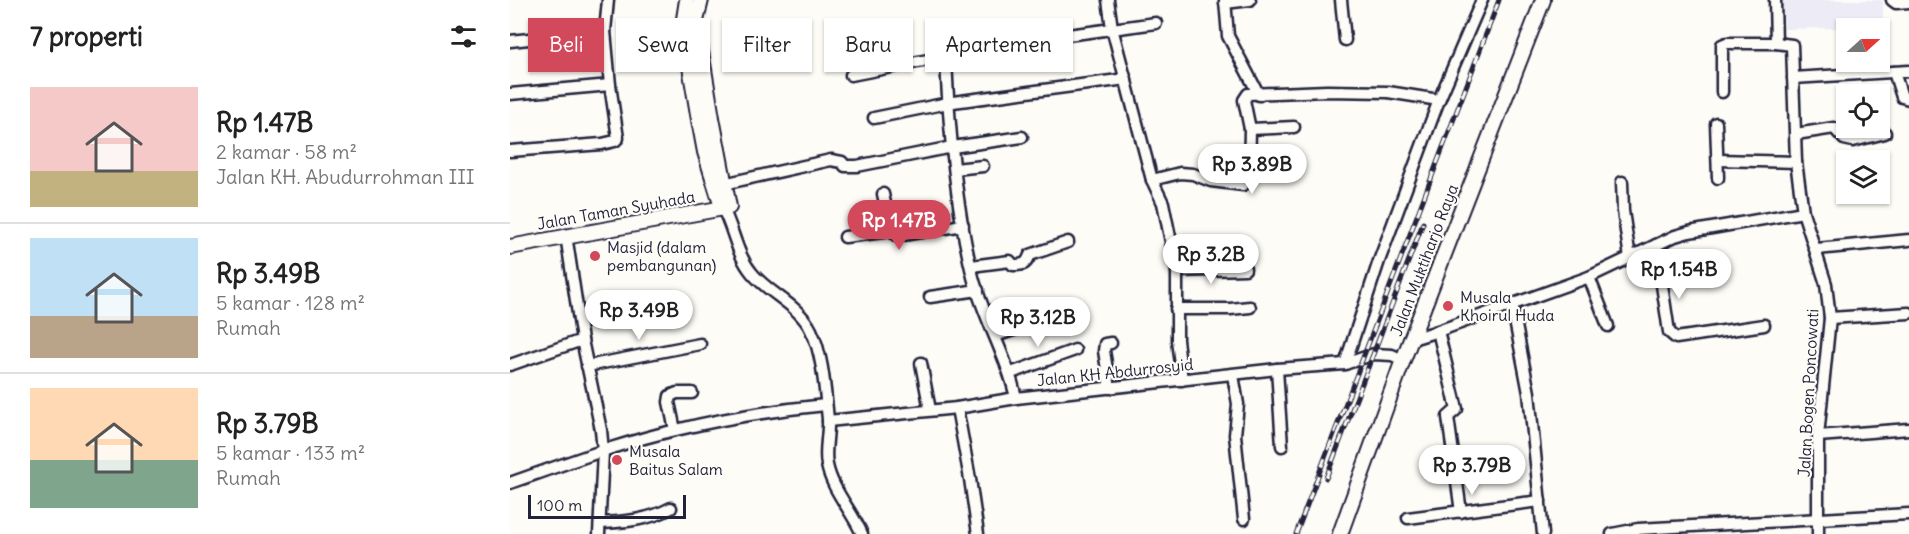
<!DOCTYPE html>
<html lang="id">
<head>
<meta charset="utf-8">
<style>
  body { margin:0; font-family:Delius,sans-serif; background:#f2f2f2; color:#222; height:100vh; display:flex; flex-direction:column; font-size:22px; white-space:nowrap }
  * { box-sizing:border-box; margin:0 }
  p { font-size:20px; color:#767676 }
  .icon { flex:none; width:33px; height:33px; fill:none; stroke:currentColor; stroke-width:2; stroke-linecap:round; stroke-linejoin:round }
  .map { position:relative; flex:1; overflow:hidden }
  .drawer { display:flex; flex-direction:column; background:#fff; width:510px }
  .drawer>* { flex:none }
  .banner { position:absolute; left:18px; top:18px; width:570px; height:54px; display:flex; gap:12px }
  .needle { width:39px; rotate:69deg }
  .fabs { position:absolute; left:1326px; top:18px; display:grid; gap:12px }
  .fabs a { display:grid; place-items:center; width:54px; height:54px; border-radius:0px; background:#fff; box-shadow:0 2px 4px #0004; font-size:30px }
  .scale { position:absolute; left:18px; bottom:15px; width:158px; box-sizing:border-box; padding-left:6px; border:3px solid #22223b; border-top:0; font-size:16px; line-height:21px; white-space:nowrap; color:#22223b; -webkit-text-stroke:4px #fdfcf7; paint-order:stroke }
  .price { position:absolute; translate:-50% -51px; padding:0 14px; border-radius:21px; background:#fff; color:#222; font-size:20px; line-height:39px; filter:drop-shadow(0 2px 3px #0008) }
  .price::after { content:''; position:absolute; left:50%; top:36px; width:18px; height:14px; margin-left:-9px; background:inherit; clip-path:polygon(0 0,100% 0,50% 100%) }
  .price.on { background:#d1495b; color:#fff }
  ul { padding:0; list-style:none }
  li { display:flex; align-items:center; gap:18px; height:150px; padding:0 30px }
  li+li { border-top:2px solid #e0e0e0 }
  li span { display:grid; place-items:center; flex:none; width:168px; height:120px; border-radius:0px; color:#555 }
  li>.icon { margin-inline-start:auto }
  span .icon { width:72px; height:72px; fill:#fffc; stroke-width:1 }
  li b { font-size:26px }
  h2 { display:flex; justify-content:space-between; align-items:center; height:72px; padding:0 30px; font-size:26px }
  .chip { padding:0 21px; border-radius:0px; background:#fff; box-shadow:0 2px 4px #0004; font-size:21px; line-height:54px }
  .chip.on { background:#d1495b; color:#fff }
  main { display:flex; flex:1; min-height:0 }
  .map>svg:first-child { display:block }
</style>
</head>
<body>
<main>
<section class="drawer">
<h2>7 properti<svg class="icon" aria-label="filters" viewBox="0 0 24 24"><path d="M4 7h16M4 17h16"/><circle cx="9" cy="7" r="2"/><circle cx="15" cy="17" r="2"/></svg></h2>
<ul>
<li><span style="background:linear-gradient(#f6c9c9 70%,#c2b280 0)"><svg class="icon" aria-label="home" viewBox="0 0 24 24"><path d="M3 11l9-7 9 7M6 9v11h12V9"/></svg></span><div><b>Rp 1.47B</b><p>2 kamar · 58 m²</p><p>Jalan KH. Abudurrohman III</p></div></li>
<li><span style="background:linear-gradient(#bfe0f5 65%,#b9a48a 0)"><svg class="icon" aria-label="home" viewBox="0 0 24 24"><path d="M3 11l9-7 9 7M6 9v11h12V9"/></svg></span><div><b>Rp 3.49B</b><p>5 kamar · 128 m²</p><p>Rumah</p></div></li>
<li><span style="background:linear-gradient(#ffd9b3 60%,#7fa58c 0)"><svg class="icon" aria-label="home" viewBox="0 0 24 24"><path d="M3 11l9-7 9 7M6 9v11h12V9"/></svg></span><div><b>Rp 3.79B</b><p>5 kamar · 133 m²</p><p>Rumah</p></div></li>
</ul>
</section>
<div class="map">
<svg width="1399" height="534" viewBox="0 0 1399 534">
  <rect width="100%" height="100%" fill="#fdfcf7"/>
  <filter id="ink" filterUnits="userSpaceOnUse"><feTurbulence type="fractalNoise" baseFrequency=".0167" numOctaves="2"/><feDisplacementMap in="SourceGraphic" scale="12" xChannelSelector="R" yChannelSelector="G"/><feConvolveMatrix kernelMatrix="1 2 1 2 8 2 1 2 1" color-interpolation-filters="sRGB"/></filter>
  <g filter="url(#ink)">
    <path fill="#edebf6" d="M1273 0H1373V27L1274 29Z"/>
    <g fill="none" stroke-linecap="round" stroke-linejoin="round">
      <g stroke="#22223b" stroke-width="15">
        <g id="minor">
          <path d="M598 0 602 28 642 180 653 203 667 271V340L672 380"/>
          <path d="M715 0 718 36 749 95"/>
          <path d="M831 0 835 40"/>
          <path d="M1265 0 1266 43"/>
          <path d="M1382 0 1386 3 1399 2"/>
          <path d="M715 3 740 0"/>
          <path d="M0 41 95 31"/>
          <path d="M436 59C439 130 446 209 463 277 474 319 497 356 506 398"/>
          <path d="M1384 72 1392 97 1399 99"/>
          <path d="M341 75 418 60 436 59 455 49 646 23"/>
          <path d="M1283 78 1399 71"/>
          <path d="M1212 92V45L1217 43H1266L1282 45 1286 162 1293 212 1316 284 1320 318 1308 436V534"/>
          <path d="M0 94 100 85"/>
          <path d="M364 118 443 102 616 79"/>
          <path d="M1206 123 1208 178"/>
          <path d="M740 129 784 127"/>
          <path d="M1286 134 1324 128 1334 139 1343 141 1375 133"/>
          <path d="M0 151 92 144 105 141 108 138 100 85 95 31 98 0"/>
          <path d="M1208 160 1286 162"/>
          <path d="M445 169 473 166"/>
          <path d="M642 180 670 173 683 174 701 181 733 185 739 179 740 129 734 100 738 94 817 91 878 92 929 100"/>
          <path d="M1112 182 1113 211 1120 258"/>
          <path d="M209 185 321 160 332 162 335 166H347L442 147 512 137"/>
          <path d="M373 194 381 231 387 236 453 225"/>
          <path d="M212 207C224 229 226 254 242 273 259 294 289 305 301 330 313 355 315 391 318 419 319 434 314 450 317 465 322 490 342 511 352 534"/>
          <path d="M56 235 72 340 91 430 93 451 89 534"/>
          <path d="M335 237 381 231"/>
          <path d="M1146 245 1159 332 1166 338 1254 325"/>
          <path d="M1307 249 1399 240"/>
          <path d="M461 266 500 261 503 265C513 265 516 265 520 255L558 242"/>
          <path d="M667 271 735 269"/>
          <path d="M1079 277 1098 326"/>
          <path d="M420 297 468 290"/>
          <path d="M1002 305 1019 393 1033 534"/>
          <path d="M666 309H720L740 307"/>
          <path d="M1320 318 1399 313"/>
          <path d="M928 331 947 409 938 417 951 512"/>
          <path d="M485 336 547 316"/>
          <path d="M902 339 928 331 1079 277 1165 236 1179 232 1293 212"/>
          <path d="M411 363 420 410"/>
          <path d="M835 364 869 261 929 100 972 0"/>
          <path d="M0 365 72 340"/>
          <path d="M77 366 190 344"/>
          <path d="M767 369 772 446"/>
          <path d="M501 373 565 350"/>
          <path d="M723 375 728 404 725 435 734 519"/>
          <path d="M600 388 594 351 595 344 601 343"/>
          <path d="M447 408 460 479 468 534"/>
          <path d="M318 421 447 408 506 398 767 369 835 364 864 354 882 355 893 360"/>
          <path d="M165 430 159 402 160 396 167 393H182"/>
          <path d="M1308 436 1399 429"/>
          <path d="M0 483C55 464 109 443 166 430 215 418 265 410 315 405"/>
          <path d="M898 518 1030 501"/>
          <path d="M90 523C115 522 139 520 161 508"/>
          <path d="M1102 534 1128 529 1399 514"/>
        </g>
      </g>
      <g stroke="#22223b" stroke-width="18">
        <g id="tertiary">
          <path d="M177 0 173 25 189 120 195 152 212 207"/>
          <path d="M0 247 219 207 202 118 186 21 191 0"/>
          <path d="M830 534 893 360 1033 0"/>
        </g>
      </g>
      <use href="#minor" stroke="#fdfcf7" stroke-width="10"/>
      <use href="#tertiary" stroke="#fdfcf7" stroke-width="14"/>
      <g stroke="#22223b" stroke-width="5">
        <g id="rail">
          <path d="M816 478 913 223"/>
          <path d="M786 534 989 0"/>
        </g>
      </g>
      <use href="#rail" stroke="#fdfcf7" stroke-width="3" stroke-dasharray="9" stroke-linecap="butt"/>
    </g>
  </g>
  <g fill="#d1495b" stroke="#fdfcf7" stroke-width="2">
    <circle cx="85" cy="256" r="6"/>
    <circle cx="938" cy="306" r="6"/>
    <circle cx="107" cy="460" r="6"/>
  </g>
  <g text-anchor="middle" stroke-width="4.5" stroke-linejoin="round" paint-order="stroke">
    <g font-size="16" fill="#22223b" stroke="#fdfcf7">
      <text transform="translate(106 210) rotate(-10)" y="6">Jalan Taman Syuhada</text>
      <text transform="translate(914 260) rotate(-69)" y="6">Jalan Muktiharjo Raya</text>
      <text transform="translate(605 372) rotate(-6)" y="6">Jalan KH Abdurrosyid</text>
      <text transform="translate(1298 393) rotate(-87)" y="6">Jalan Bogen Poncowati</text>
    </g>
    <g font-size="16" fill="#22223b" stroke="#fdfcf7" text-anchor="start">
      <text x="97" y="253">Masjid (dalam<tspan x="97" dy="18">pembangunan)</tspan></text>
      <text x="950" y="303">Musala<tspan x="950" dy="18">Khoirul Huda</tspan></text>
      <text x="119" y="457">Musala<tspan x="119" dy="18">Baitus Salam</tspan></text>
    </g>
  </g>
</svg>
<div class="fabs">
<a><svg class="needle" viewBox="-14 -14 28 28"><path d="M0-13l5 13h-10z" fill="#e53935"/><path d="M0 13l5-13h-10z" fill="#767676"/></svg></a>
<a><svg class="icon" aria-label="locate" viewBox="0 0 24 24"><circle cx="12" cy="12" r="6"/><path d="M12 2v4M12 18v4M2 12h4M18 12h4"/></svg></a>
<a><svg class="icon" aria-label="layers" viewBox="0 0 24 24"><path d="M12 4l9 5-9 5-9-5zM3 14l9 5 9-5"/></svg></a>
</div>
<div class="scale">100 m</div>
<b class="price" style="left:742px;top:195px">Rp 3.89B</b>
<b class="price on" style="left:389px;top:251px">Rp 1.47B</b>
<b class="price" style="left:701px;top:285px">Rp 3.2B</b>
<b class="price" style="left:1169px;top:300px">Rp 1.54B</b>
<b class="price" style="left:129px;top:341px">Rp 3.49B</b>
<b class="price" style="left:528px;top:348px">Rp 3.12B</b>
<b class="price" style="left:962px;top:496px">Rp 3.79B</b>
<div class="banner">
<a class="chip on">Beli</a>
<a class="chip">Sewa</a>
<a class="chip">Filter</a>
<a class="chip">Baru</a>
<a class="chip">Apartemen</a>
</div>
</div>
</main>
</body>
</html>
